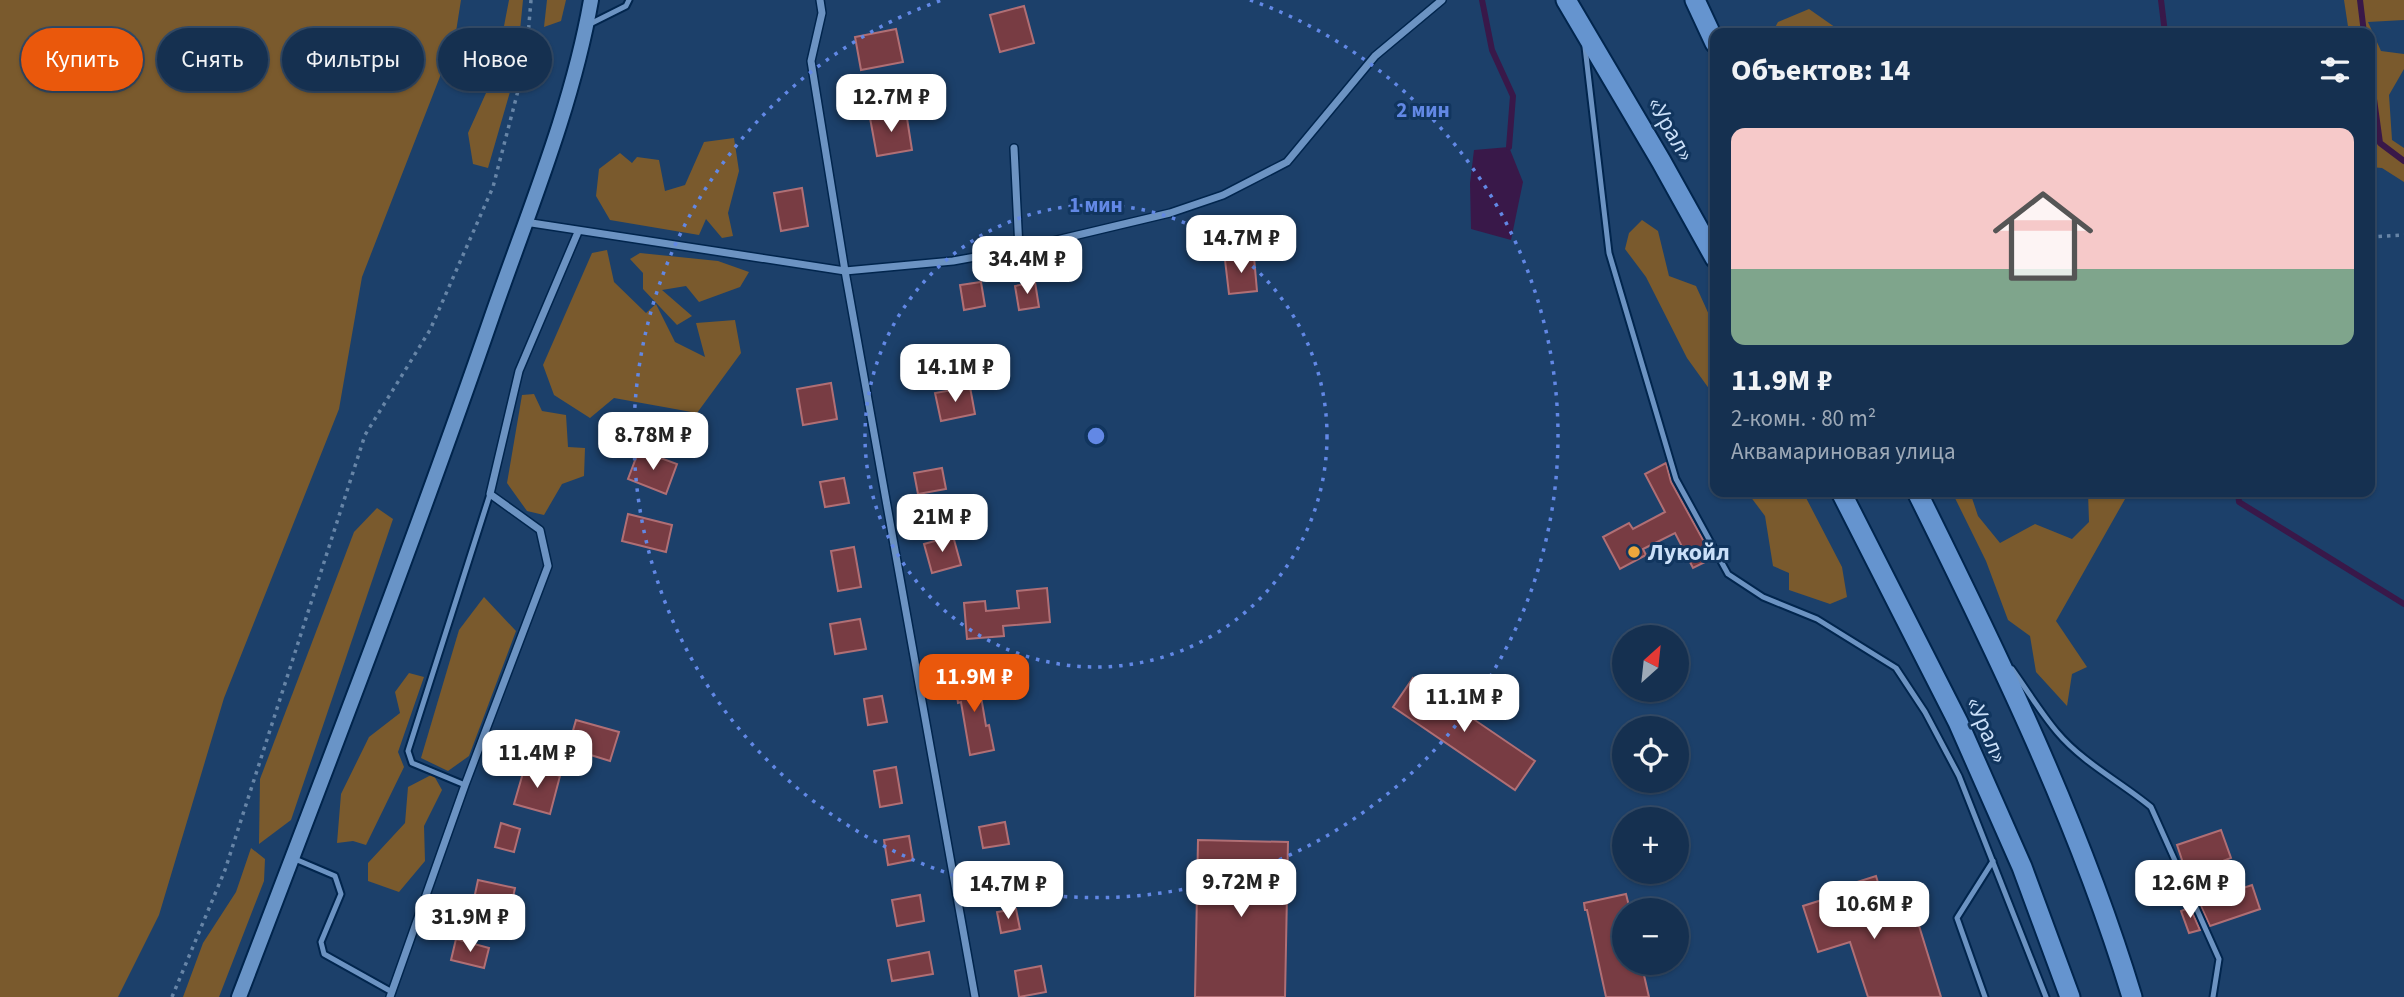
<!DOCTYPE html>
<html lang="ru">
<head>
<meta charset="utf-8">
<style>
  body { margin:0; font-family:"Source Sans 3",sans-serif; background:#1e3857; color:#f1f3f6; height:100vh; display:flex; flex-direction:column; font-size:26px; white-space:nowrap }
  * { box-sizing:border-box; margin:0 }
  p { font-size:23px; color:#9da9b7 }
  .icon { flex:none; width:38px; height:38px; fill:none; stroke:currentColor; stroke-width:2; stroke-linecap:round; stroke-linejoin:round }
  .map { position:relative; flex:1; overflow:hidden }
  .drawer { position:absolute; left:1710px; top:28px; width:665px; height:469px; display:flex; flex-direction:column; background:#153050; border-radius:14px; box-shadow:0 2px 5px #0004,0 0 0 2px #344b67 }
  .drawer>* { flex:none }
  .guide { position:absolute; left:21px; top:28px; width:665px; height:63px; display:flex; gap:14px }
  .needle { width:46px; rotate:27deg }
  .fabs { position:absolute; left:1612px; top:625px; display:grid; gap:14px }
  .fabs a { display:grid; place-items:center; width:77px; height:77px; border-radius:50%; background:#153050; box-shadow:0 2px 5px #0004,0 0 0 2px #344b67; font-size:35px }
  .price { position:absolute; translate:-50% -60px; padding:0 16px; border-radius:14px; background:#fff; color:#222; font-size:23px; line-height:46px; filter:drop-shadow(0 2px 4px #0008) }
  .price::after { content:''; position:absolute; left:50%; top:42px; width:21px; height:16px; margin-left:-10px; background:inherit; clip-path:polygon(0 0,100% 0,50% 100%) }
  .price.selected { background:#ea580c; color:#fff }
  ul { padding:0; list-style:none }
  li { display:grid; align-content:center; gap:14px; height:371px; padding:0 21px }
  li span { display:grid; place-items:center; height:217px; border-radius:14px; color:#555 }
  li>.icon { margin-inline-start:auto }
  span .icon { width:126px; height:126px; fill:#fffc; stroke-width:1 }
  li b { font-size:30px }
  h2 { display:flex; justify-content:space-between; align-items:center; height:84px; padding:0 21px; font-size:30px }
  .pill { padding:0 24px; border-radius:32px; background:#153050; box-shadow:0 2px 5px #0004,0 0 0 2px #344b67; font-size:24px; line-height:63px }
  .pill.selected { background:#ea580c; color:#fff }
  .map>svg:first-child { display:block }
</style>
</head>
<body>
<div class="map">
<svg width="2404" height="997" viewBox="0 0 2404 997">
  <rect width="100%" height="100%" fill="#1c406a"/>
  <g fill="#7a5a2d">
    <path d="M0 0H461L455 38 362 277 339 409 224 698 159 915 118 997H0Z"/>
    <path d="M509 0H523L516 71 488 168 473 164 468 133 495 73Z"/>
    <path d="M547 0H566L561 21 544 27Z"/>
    <path d="M2344 0H2404V20L2368 22 2381 51 2404 54V69L2389 95 2392 140 2404 148V182L2382 168 2370 167V33H2349Z"/>
    <path d="M1809 9 1839 30 1838 33H1772L1778 22Z"/>
    <path d="M734 138 739 171 728 213 733 236 722 238 706 219 699 235 610 220 596 196 599 169 620 153 632 163 637 157 659 160 665 191 685 185 704 142Z"/>
    <path d="M1642 220 1658 231 1669 276 1696 286 1715 328V397L1687 358 1646 277 1625 249 1629 233Z"/>
    <path d="M607 250 614 282 646 313 656 304 675 342 705 357 696 323 735 320 741 353 697 413 614 398 590 418 554 395 543 365 592 253Z"/>
    <path d="M640 253 718 261 749 272 740 287 699 302 686 286 662 290 692 316 677 325 643 289V273L630 259Z"/>
    <path d="M534 394 542 411 566 415 568 447 585 448 584 476 562 484 544 515 527 511 507 483 522 395Z"/>
    <path d="M1747 492H1803L1842 567 1847 597 1830 604 1789 590V573L1773 566 1765 516Z"/>
    <path d="M1952 492H1970L1978 516 2000 543 2035 524 2072 539 2089 522 2088 492H2129L2056 621 2087 667 2072 674 2067 706 2036 672 2030 636 2008 620 1986 561Z"/>
    <path d="M377 508 393 519 291 820 259 844 260 779 354 532Z"/>
    <path d="M484 597 516 631 469 756 448 771 421 758 459 630Z"/>
    <path d="M409 673 424 677 398 752 404 767 366 845 353 841 337 843 341 794 369 737 400 713 395 692Z"/>
    <path d="M433 774 442 790 424 826 425 861 399 892 368 881V863L405 823 408 787Z"/>
    <path d="M251 848 265 859 264 881 219 997H183L203 943 236 892Z"/>
  </g>
  <path fill="#391849" d="M1509 147 1523 182 1511 240 1471 229 1470 183 1474 150Z"/>
  <g fill="none" stroke-linecap="round" stroke-linejoin="round">
    <g stroke="#391849" stroke-width="6">
      <path d="M1482 0 1492 50 1513 96 1509 147"/>
      <path d="M2161 0 2165 33"/>
      <path d="M2360 0 2364 33"/>
      <path d="M2370 70 2380 143 2404 161"/>
      <path d="M2238 492 2239 502 2404 604"/>
    </g>
  </g>
  <g fill="#783c43" stroke="#b06f75" stroke-width="2">
    <path d="M1024 6 1034 43 1000 52 990 15Z"/>
    <path d="M896 29 903 62 861 70 855 37Z"/>
    <path d="M906 112 912 150 877 156 870 118Z"/>
    <path d="M802 188 808 226 781 231 774 193Z"/>
    <path d="M1254 257 1257 291 1229 294 1225 260Z"/>
    <path d="M981 282 985 306 964 310 960 285Z"/>
    <path d="M1035 282 1039 307 1019 310 1015 286Z"/>
    <path d="M831 383 837 419 803 425 797 389Z"/>
    <path d="M970 387 975 414 941 421 935 393Z"/>
    <path d="M639 450 677 464 666 494 628 479Z"/>
    <path d="M1666 463 1671 482 1713 558 1693 568 1675 533 1643 549 1646 555 1620 569 1603 537 1629 523 1633 529 1665 512 1645 474Z"/>
    <path d="M942 468 946 489 918 494 914 473Z"/>
    <path d="M844 478 849 503 825 507 820 482Z"/>
    <path d="M628 514 672 525 666 552 622 541Z"/>
    <path d="M953 536 961 565 932 573 924 544Z"/>
    <path d="M854 547 861 587 838 591 831 551Z"/>
    <path d="M1047 588 1050 622 1003 626 1004 636 967 639 964 603 985 601 986 611 1019 608 1017 591Z"/>
    <path d="M860 619 866 649 835 654 830 624Z"/>
    <path d="M977 673 986 726 989 725 994 750 970 755 961 702 958 703 954 677Z"/>
    <path d="M1413 678 1535 761 1515 790 1393 707Z"/>
    <path d="M882 696 887 722 868 725 864 699Z"/>
    <path d="M576 720 619 732 610 761 568 748Z"/>
    <path d="M525 766 560 776 550 814 514 804Z"/>
    <path d="M896 767 902 803 880 807 874 771Z"/>
    <path d="M1005 822 1009 844 983 848 979 827Z"/>
    <path d="M501 823 520 829 514 852 495 847Z"/>
    <path d="M2221 830 2231 858 2217 863 2228 893 2252 885 2260 909 2210 926 2200 904 2208 901 2196 868 2186 872 2177 845Z"/>
    <path d="M909 836 913 860 888 865 884 840Z"/>
    <path d="M1198 840 1288 842 1285 997H1195Z"/>
    <path d="M1876 876 1891 924 1916 916 1941 997H1868L1850 942 1818 952 1803 906 1828 898 1826 892Z"/>
    <path d="M478 880 515 888 508 921 471 913Z"/>
    <path d="M1626 894 1630 910H1624V962H1641L1649 997H1606L1587 910H1585L1584 903Z"/>
    <path d="M920 895 924 921 897 926 892 900Z"/>
    <path d="M2190 907 2200 930 2189 933 2181 911Z"/>
    <path d="M1016 909 1020 929 1001 933 997 912Z"/>
    <path d="M456 939 489 948 484 968 451 960Z"/>
    <path d="M929 952 933 974 892 981 888 960Z"/>
    <path d="M1041 966 1046 992 1019 997 1015 971Z"/>
  </g>
  <g fill="none" stroke-linecap="round" stroke-linejoin="round">
    <g stroke="#01254d" stroke-width="9">
      <g id="service">
        <path d="M588 25 626 6 629 0"/>
        <path d="M1585 47 1609 253 1676 479 1728 574 1763 597 1817 619 1896 668 1925 712 1959 776 2046 997"/>
        <path d="M2012 669C2027 690 2041 713 2057 732 2083 763 2121 782 2151 807L2219 959 2213 997"/>
        <path d="M465 785 412 763 408 751 490 494"/>
        <path d="M295 859 335 876 341 894 321 942 324 954 392 992"/>
        <path d="M1985 997 1957 918 1993 861"/>
      </g>
    </g>
    <g stroke="#01254d" stroke-width="10">
      <g id="minor">
        <path d="M820 0 822 13 811 61 845 271 975 997"/>
        <path d="M1014 148 1019 249"/>
        <path d="M525 222 845 271 953 261 1019 249 1170 213 1223 195 1287 162 1375 56 1442 0"/>
        <path d="M390 997 465 785 548 566 540 530 490 494 519 371 578 232"/>
      </g>
    </g>
    <g stroke="#01254d" stroke-width="18">
      <path id="secondary" d="M239 997C325 772 412 547 491 319 527 215 572 109 591 0"/>
    </g>
    <g stroke="#01254d" stroke-width="23">
      <g id="trunk">
        <path d="M1566 0 1661 161 1715 258"/>
        <path d="M1695 0 1715 43"/>
        <path d="M1841 492 1958 722 2022 867 2070 997"/>
        <path d="M1917 492C1998 655 2079 822 2132 997"/>
      </g>
    </g>
    <g stroke="#6785a7" stroke-width="3.5" stroke-dasharray="3.5 5" stroke-linecap="butt">
      <path d="M2370 237 2404 235"/>
      <path d="M172 997 225 870 365 435 430 330 493 187 526 60 531 0"/>
    </g>
    <use href="#service" stroke="#6c93c2" stroke-width="5"/>
    <use href="#minor" stroke="#6c93c2" stroke-width="7"/>
    <use href="#secondary" stroke="#6994c7" stroke-width="14"/>
    <use href="#trunk" stroke="#6594cf" stroke-width="19"/>
  </g>
  <g fill="none" stroke="#6288e5" stroke-width="3.5" stroke-dasharray="3.5 7">
    <circle cx="1096" cy="436" r="231"/>
    <path d="M1250 0A462 462 0 1 1 942 0"/>
  </g>
  <circle fill="#eea83c" stroke="#11355e" stroke-width="2.5" cx="1634" cy="552" r="7"/>
  <g text-anchor="middle" stroke-width="6" stroke-linejoin="round" paint-order="stroke">
    <g font-size="24" fill="#cadff8" stroke="#11355e">
      <text transform="translate(1671 129) rotate(60)" y="8">«Урал»</text>
      <text transform="translate(1987 730) rotate(66)" y="8">«Урал»</text>
    </g>
    <g font-size="24" font-weight="bold" fill="#cadff8" stroke="#11355e" text-anchor="start">
      <text x="1648" y="560">Лукойл</text>
    </g>
  </g>
  <circle cx="1096" cy="436" r="10" fill="#6288e5" stroke="#11355e" stroke-width="3.5"/>
  <g font-size="21" text-anchor="middle" font-weight="bold" fill="#6288e5" stroke="#11355e" stroke-width="6" stroke-linejoin="round" paint-order="stroke">
    <text x="1423" y="117">2 мин</text>
    <text x="1096" y="212">1 мин</text>
  </g>
</svg>
<div class="fabs">
<a><svg class="needle" viewBox="-14 -14 28 28"><path d="M0-13l5 13h-10z" fill="#e53935"/><path d="M0 13l5-13h-10z" fill="#9da9b7"/></svg></a>
<a><svg class="icon" aria-label="locate" viewBox="0 0 24 24"><circle cx="12" cy="12" r="6"/><path d="M12 2v4M12 18v4M2 12h4M18 12h4"/></svg></a>
<a>+</a>
<a>−</a>
</div>
<b class="price" style="left:891px;top:134px">12.7M ₽</b>
<b class="price" style="left:1241px;top:275px">14.7M ₽</b>
<b class="price" style="left:1027px;top:296px">34.4M ₽</b>
<b class="price" style="left:955px;top:404px">14.1M ₽</b>
<b class="price" style="left:653px;top:472px">8.78M ₽</b>
<b class="price" style="left:942px;top:554px">21M ₽</b>
<b class="price selected" style="left:974px;top:714px">11.9M ₽</b>
<b class="price" style="left:1464px;top:734px">11.1M ₽</b>
<b class="price" style="left:537px;top:790px">11.4M ₽</b>
<b class="price" style="left:1241px;top:919px">9.72M ₽</b>
<b class="price" style="left:2190px;top:920px">12.6M ₽</b>
<b class="price" style="left:1008px;top:921px">14.7M ₽</b>
<b class="price" style="left:1874px;top:941px">10.6M ₽</b>
<b class="price" style="left:470px;top:954px">31.9M ₽</b>
<div class="guide">
<a class="pill selected">Купить</a>
<a class="pill">Снять</a>
<a class="pill">Фильтры</a>
<a class="pill">Новое</a>
</div>
<section class="drawer">
<h2>Объектов: 14<svg class="icon" aria-label="filters" viewBox="0 0 24 24"><path d="M4 7h16M4 17h16"/><circle cx="9" cy="7" r="2"/><circle cx="15" cy="17" r="2"/></svg></h2>
<ul>
<li><span style="background:linear-gradient(#f6c9c9 65%,#7fa58c 0)"><svg class="icon" aria-label="home" viewBox="0 0 24 24"><path d="M3 11l9-7 9 7M6 9v11h12V9"/></svg></span><div><b>11.9M ₽</b><p>2-комн. · 80 m²</p><p>Аквамариновая улица</p></div></li>
</ul>
</section>
</div>
</body>
</html>
